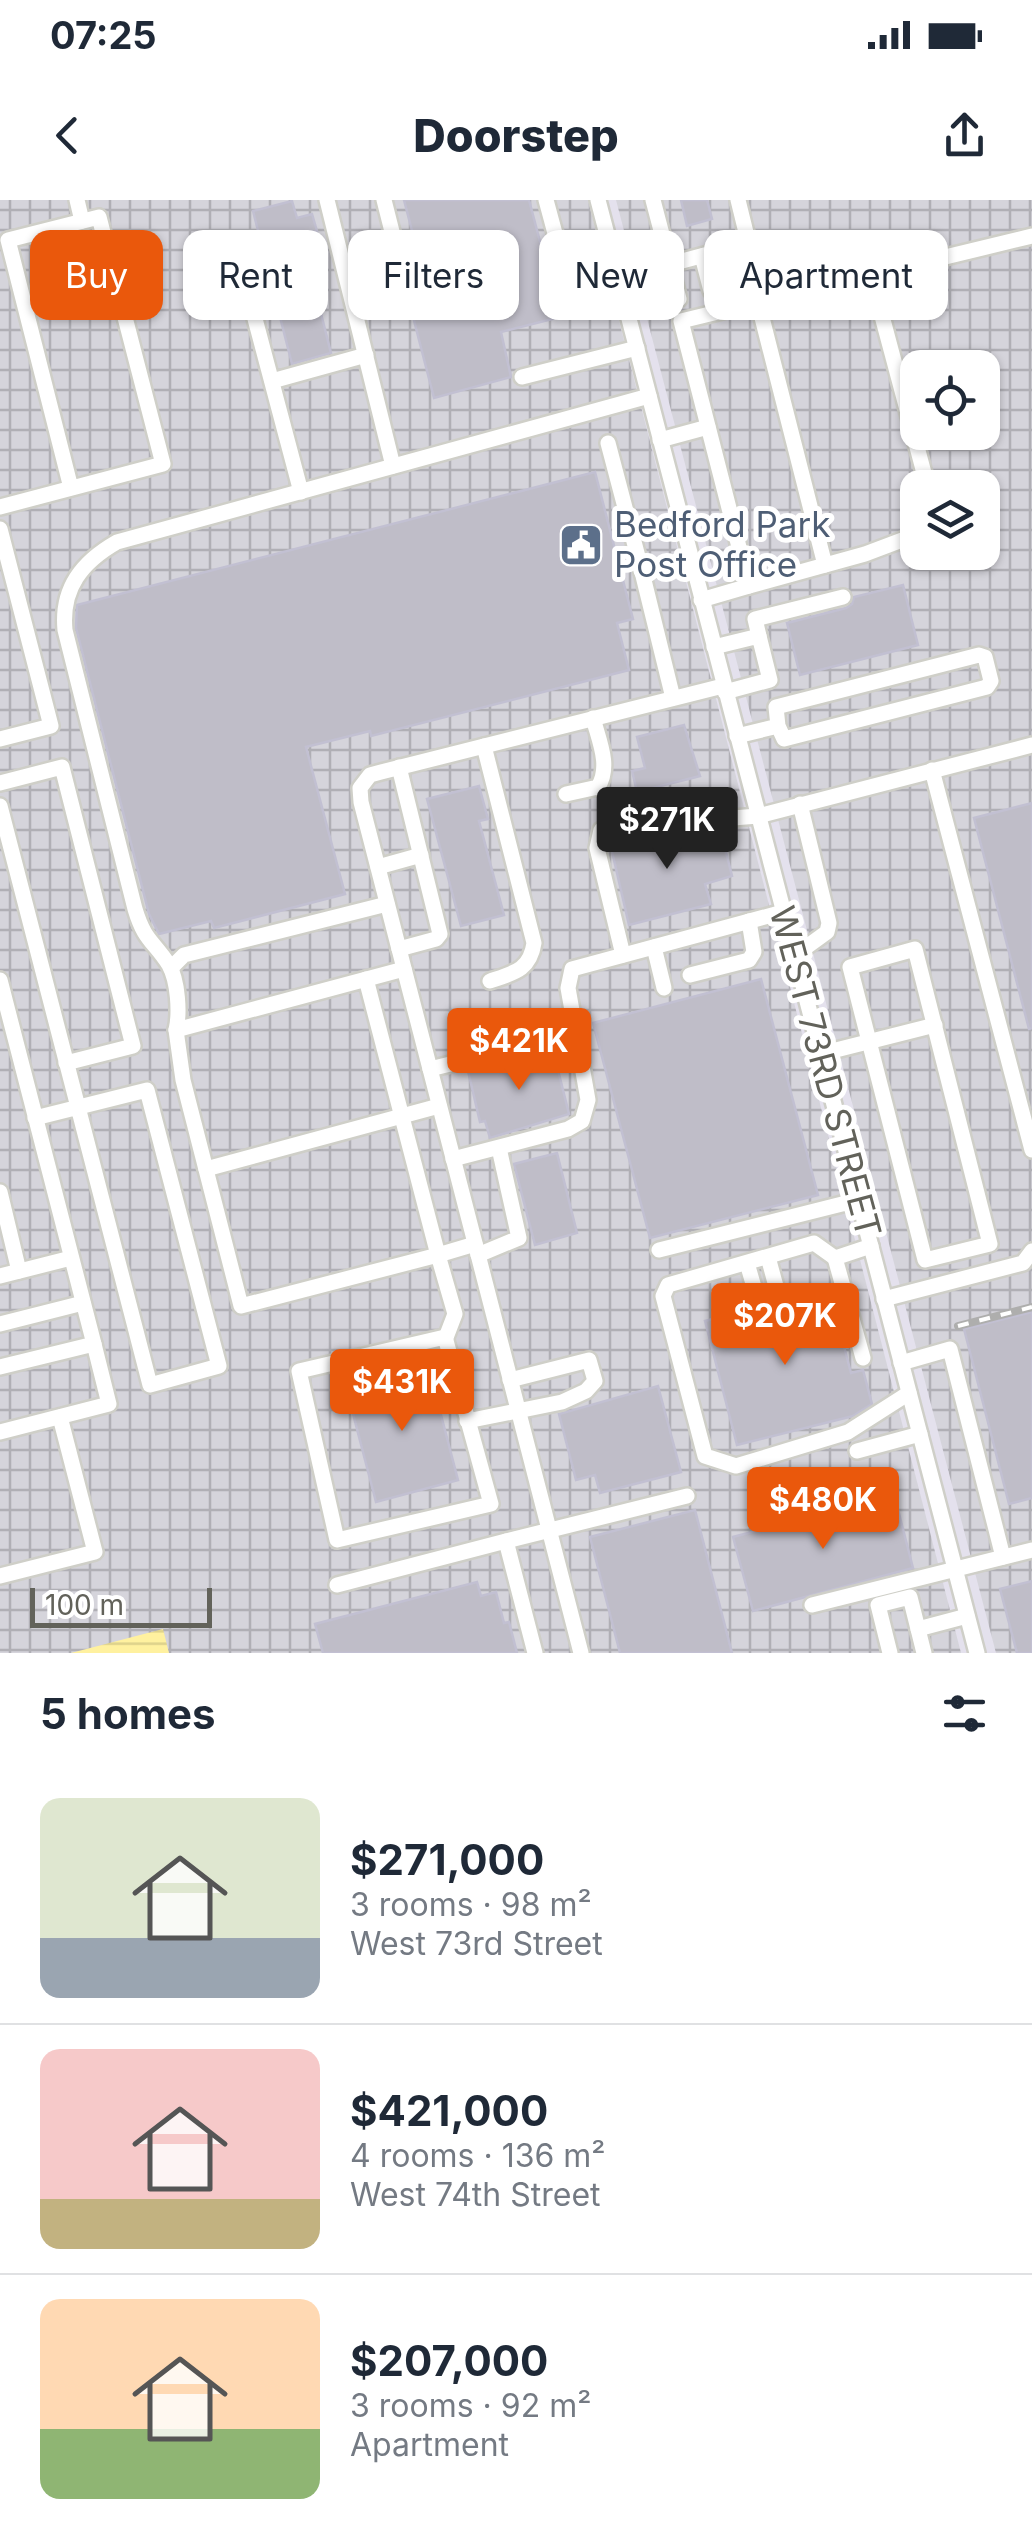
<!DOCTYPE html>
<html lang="en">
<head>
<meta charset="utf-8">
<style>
  body { margin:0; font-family:Inter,sans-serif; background:#f2f2f3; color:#1f2937; height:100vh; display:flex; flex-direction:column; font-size:38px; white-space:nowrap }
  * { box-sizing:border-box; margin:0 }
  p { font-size:32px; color:#747a83 }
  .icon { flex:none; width:55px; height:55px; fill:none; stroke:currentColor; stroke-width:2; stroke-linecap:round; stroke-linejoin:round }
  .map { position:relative; height:1453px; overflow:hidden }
  .sheet { display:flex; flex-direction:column; background:#fff; flex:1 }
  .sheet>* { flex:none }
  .top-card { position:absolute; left:30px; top:30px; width:972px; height:90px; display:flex; gap:20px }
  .tools { position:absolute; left:900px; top:150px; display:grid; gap:20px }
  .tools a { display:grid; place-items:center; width:100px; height:100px; border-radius:20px; background:#fff; box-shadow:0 2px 8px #0004; font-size:50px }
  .scale { position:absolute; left:30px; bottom:25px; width:182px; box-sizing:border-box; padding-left:10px; border:5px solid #62625a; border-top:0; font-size:28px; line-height:35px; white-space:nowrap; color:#62625a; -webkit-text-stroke:8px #fff; paint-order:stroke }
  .price { position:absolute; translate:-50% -85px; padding:0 22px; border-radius:10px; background:#ea580c; color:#fff; font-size:32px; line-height:65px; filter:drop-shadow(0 2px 5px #0008) }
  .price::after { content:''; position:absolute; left:50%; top:60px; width:30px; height:22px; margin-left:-15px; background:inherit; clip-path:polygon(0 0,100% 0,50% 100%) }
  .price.current { background:#222; color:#fff }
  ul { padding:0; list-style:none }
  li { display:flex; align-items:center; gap:30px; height:250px; padding:0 40px }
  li+li { border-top:2px solid #e0e1e3 }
  li span { display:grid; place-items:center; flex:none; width:280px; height:200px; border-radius:20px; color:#555 }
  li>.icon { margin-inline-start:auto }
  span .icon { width:120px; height:120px; fill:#fffc; stroke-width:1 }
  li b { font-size:42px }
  h2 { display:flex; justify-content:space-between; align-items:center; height:120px; padding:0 40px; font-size:42px }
  .tag { padding:0 35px; border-radius:20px; background:#fff; box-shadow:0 2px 8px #0004; font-size:35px; line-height:90px }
  .tag.current { background:#ea580c; color:#fff }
  .status { display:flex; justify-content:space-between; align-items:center; height:70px; padding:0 50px; background:#fff; direction:ltr }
  .status svg { height:28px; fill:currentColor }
  header { display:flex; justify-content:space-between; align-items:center; height:130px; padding:0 40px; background:#fff; font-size:45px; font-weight:800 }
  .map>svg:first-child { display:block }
</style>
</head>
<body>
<div class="status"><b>07:25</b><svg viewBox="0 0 49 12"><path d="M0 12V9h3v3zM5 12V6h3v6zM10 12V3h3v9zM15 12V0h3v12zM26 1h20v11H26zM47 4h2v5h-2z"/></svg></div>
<header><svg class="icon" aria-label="back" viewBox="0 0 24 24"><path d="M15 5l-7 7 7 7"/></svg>Doorstep<svg class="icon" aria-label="share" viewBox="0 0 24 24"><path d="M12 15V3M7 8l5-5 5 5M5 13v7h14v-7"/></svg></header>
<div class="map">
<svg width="1032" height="1453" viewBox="0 0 1032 1453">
  <defs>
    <pattern id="industrial-grid" width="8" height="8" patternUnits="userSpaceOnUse" patternTransform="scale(2.5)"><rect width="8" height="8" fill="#d5d4db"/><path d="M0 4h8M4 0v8" fill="none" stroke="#b0afb5"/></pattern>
    <pattern id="water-rules" width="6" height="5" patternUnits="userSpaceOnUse" patternTransform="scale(2.5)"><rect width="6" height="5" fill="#fff19f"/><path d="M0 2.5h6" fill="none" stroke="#ddd18b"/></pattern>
  </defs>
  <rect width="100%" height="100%" fill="#e4e1ed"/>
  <g fill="url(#industrial-grid)" fill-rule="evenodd">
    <path d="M0 0H588L961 1453H0Z"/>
    <path d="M616 0H1032V1453H996ZM918 168H982V232H918ZM918 288H982V352H918Z"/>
  </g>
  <path fill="url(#water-rules)" d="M163 1429 169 1453H71Z"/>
  <g fill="#bfbdc8" stroke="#c2c0d2" stroke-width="2.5">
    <path d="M404 0H529L560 117 501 132 511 177 434 198 403 78 423 73Z"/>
    <path d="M681 0H707L712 19 687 26Z"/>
    <path d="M292 1 297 18 312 14 317 31 301 35 331 153 292 164 253 11Z"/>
    <path d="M595 272 633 419 617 423 629 470 371 536 370 531 306 547 345 694 214 728 211 721 159 734 149 714 76 428 77 405Z"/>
    <path d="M903 385 918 445 800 475 787 423 846 408 852 404 854 397Z"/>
    <path d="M684 525 700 576 637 592 632 571 645 568 637 537Z"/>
    <path d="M479 586 488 619 479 621 504 715 461 726 427 599Z"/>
    <path d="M1032 603V828L1029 829 974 618Z"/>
    <path d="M690 622 695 644 722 636 732 676 705 684 711 704 629 725 610 643Z"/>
    <path d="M761 779 818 995 650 1038 593 823Z"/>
    <path d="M553 850 569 914 490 938 485 921 480 922 468 871Z"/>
    <path d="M557 953 577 1033 535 1045 514 964Z"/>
    <path d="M829 1089 851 1173 863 1170 872 1204 853 1216 737 1245 705 1121Z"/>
    <path d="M1032 1112V1298L1009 1304 964 1129Z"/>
    <path d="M428 1165 458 1280 376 1302 346 1187Z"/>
    <path d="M658 1186 681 1272 600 1293 595 1275 576 1280 559 1214Z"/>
    <path d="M894 1294 913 1368 753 1411 733 1337Z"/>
    <path d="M695 1310 732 1453H620L590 1337Z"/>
    <path d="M1032 1381V1453H1017L1000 1389Z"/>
    <path d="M477 1382 481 1396 496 1392 504 1423 509 1422 517 1453H323L315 1424Z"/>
  </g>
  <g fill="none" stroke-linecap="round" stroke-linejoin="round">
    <g stroke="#cfcfc8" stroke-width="20">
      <g id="minor">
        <path d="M77 0 82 21"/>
        <path d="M327 0 393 266"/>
        <path d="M384 0 401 67"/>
        <path d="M546 0 566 74 615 62"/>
        <path d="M598 0 977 1453"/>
        <path d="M653 0 679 99"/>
        <path d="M738 0 757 77"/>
        <path d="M237 51 301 292"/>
        <path d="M702 56 711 91"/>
        <path d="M871 75 928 288"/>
        <path d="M619 78 749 43"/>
        <path d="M758 102 825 365"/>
        <path d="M522 177 637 148"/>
        <path d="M272 181 366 155"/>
        <path d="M660 240 708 227"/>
        <path d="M608 243 642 372 691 360"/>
        <path d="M0 307 163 264 99 17 8 40 71 288"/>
        <path d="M0 329 51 526 0 539"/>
        <path d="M918 334 865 354 749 386 681 121 1032 36"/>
        <path d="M642 372 673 498"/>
        <path d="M701 400 749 386"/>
        <path d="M759 436 755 419 843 397"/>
        <path d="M714 447 759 436 770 480 725 492"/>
        <path d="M737 536 778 526 784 539 987 487 991 481 985 457 979 455 776 507 778 526"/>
        <path d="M484 546 534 743C530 770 514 773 490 781"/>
        <path d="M399 567 440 734 436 739 399 749"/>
        <path d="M932 570 1032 950"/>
        <path d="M0 583 62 567 133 846 66 863"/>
        <path d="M566 594 598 587C611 566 599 541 593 518"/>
        <path d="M0 606 150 1185 219 1166 147 890 35 918"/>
        <path d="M378 667 421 655"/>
        <path d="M654 747 664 788"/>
        <path d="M915 749 990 1044 925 1060 850 767Z"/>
        <path d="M623 755 597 648 601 630C620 621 686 599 705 602 716 603 727 611 733 618L758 616 1032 545"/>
        <path d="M794 756 827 732 829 723 800 604"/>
        <path d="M171 768 184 755 387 704"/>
        <path d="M404 769 176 830C180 813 178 781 169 765 153 740 145 742 135 709L65 430C61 388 82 362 117 342L649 196"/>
        <path d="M690 775 749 760 754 752 749 721"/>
        <path d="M366 779 438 1055 475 1044"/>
        <path d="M0 780 94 1144 0 1167"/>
        <path d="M176 830 183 880 241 1106 438 1055 455 1114 445 1140"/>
        <path d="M820 854 935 825"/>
        <path d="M430 869 576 833"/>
        <path d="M453 959 568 929 582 921 588 900 568 788 572 769 783 712"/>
        <path d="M206 969 439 906"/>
        <path d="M0 992 19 1071"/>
        <path d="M871 1046 835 1058 814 1043 668 1085 663 1096 705 1256 736 1266 848 1232 909 1193"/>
        <path d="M659 1050 858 1000"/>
        <path d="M478 1055 519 1038 499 948"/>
        <path d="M768 1057 777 1090"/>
        <path d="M835 1058 863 1158"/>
        <path d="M747 1063 756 1094"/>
        <path d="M0 1076 71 1058"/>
        <path d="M884 1099 1023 1063 1032 1051"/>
        <path d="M0 1124 83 1103"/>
        <path d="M445 1137 491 1304 337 1340 299 1171Z"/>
        <path d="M901 1163 950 1149 1003 1357"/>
        <path d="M467 1221 562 1202 586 1191 595 1181 589 1160 510 1180"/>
        <path d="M0 1232 109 1204 94 1144"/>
        <path d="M857 1251 920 1234"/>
        <path d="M0 1376 95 1352 60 1217"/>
        <path d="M337 1385 506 1341"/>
        <path d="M812 1405 1032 1350"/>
        <path d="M918 1429 967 1416"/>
        <path d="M535 1453 506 1341 687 1296"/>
        <path d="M581 1453 361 602 360 588 370 575 381 572 723 486"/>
        <path d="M890 1453 878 1405 910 1397 924 1453"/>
      </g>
    </g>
    <use href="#minor" stroke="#fff" stroke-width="15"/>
    <g stroke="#aeaead" stroke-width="8">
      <path id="rail" d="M958 1126 1032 1107"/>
    </g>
    <use href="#rail" stroke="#fff" stroke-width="4" stroke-dasharray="11" stroke-linecap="butt"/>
  </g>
  <defs>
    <g id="civic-square" transform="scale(2.25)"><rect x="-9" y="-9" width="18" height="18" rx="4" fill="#5c6f8a" stroke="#fff"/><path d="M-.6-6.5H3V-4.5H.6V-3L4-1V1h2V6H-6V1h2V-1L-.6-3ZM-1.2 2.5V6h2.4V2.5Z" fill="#fff"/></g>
  </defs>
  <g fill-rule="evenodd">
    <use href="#civic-square" x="581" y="345"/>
  </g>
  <g text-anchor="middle" stroke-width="10" stroke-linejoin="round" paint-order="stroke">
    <g font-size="35" fill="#4e5e75" stroke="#fff" text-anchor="start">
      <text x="614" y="337">Bedford Park<tspan x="614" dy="40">Post Office</tspan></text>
    </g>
    <g font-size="35" fill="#62625a" stroke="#fff">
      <text transform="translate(825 872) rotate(75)" y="12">WEST 73RD STREET</text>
    </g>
  </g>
</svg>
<div class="tools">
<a><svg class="icon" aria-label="locate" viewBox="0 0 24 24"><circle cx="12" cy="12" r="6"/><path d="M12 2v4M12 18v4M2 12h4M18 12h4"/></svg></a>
<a><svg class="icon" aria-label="layers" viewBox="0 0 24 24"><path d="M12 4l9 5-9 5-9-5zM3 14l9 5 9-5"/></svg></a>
</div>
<div class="scale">100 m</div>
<b class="price current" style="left:667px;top:672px">$271K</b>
<b class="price" style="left:519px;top:893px">$421K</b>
<b class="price" style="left:785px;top:1168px">$207K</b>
<b class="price" style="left:402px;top:1234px">$431K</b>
<b class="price" style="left:823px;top:1352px">$480K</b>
<div class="top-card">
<a class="tag current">Buy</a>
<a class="tag">Rent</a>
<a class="tag">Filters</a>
<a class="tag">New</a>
<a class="tag">Apartment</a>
</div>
</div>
<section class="sheet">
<h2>5 homes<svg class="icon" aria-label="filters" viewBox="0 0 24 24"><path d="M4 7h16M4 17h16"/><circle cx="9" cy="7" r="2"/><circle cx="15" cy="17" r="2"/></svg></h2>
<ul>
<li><span style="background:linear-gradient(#dfe7d0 70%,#9aa5b1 0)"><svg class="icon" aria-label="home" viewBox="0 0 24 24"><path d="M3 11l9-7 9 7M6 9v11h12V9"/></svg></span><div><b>$271,000</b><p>3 rooms · 98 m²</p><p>West 73rd Street</p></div></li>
<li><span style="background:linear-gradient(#f6c9c9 75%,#c2b280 0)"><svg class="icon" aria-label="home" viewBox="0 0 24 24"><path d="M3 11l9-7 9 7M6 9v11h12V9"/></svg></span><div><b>$421,000</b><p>4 rooms · 136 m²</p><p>West 74th Street</p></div></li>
<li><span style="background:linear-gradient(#ffd9b3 65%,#8fb573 0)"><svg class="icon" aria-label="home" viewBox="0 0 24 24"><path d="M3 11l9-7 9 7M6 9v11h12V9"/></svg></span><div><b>$207,000</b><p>3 rooms · 92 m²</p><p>Apartment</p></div></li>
</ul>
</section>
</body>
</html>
